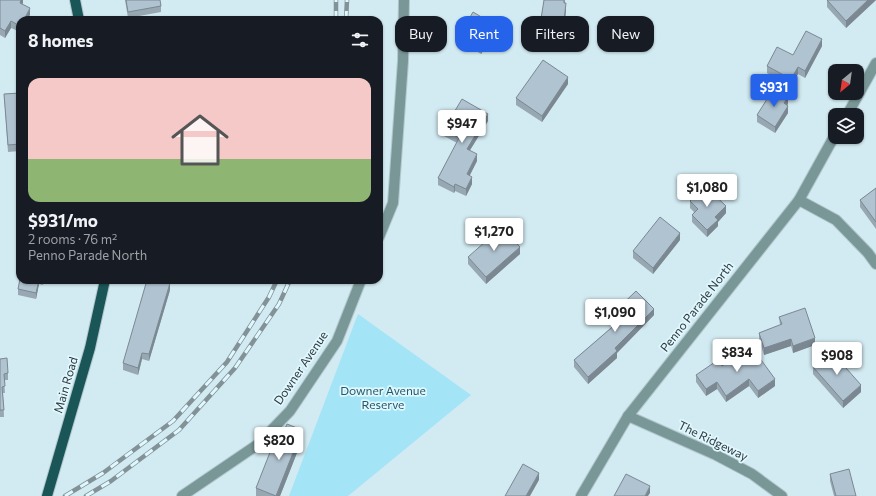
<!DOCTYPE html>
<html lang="en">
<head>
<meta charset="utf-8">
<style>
  body { margin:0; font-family:Commissioner,sans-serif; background:#242831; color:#f1f3f6; height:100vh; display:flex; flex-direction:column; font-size:15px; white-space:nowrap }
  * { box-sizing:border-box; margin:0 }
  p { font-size:13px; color:#9ea1a6 }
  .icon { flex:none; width:22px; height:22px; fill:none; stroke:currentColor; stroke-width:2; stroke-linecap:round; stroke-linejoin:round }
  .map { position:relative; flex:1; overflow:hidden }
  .details { position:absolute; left:16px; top:16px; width:367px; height:268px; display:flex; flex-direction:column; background:#171b24; border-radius:12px; box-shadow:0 1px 3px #0004 }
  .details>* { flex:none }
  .top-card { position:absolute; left:395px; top:16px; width:380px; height:36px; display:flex; gap:8px }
  .needle { width:26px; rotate:209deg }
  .controls { position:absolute; left:828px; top:64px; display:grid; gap:8px }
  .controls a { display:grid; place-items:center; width:36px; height:36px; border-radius:8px; background:#171b24; box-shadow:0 1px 3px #0004; font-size:20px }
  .price { position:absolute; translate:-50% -34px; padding:0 9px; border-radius:4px; background:#fff; color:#222; font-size:13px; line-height:26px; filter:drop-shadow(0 1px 2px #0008) }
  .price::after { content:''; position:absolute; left:50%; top:24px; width:12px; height:9px; margin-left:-6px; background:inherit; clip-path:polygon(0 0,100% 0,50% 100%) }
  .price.on { background:#2563eb; color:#fff }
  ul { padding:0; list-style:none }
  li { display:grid; align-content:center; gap:8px; height:212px; padding:0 12px }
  li span { display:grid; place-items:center; height:124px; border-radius:12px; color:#555 }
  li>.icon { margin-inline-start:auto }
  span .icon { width:72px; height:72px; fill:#fffc; stroke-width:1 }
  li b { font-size:17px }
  h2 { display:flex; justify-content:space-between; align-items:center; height:48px; padding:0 12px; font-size:17px }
  .tag { padding:0 14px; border-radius:12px; background:#171b24; box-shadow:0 1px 3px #0004; font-size:14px; line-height:36px }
  .tag.on { background:#2563eb; color:#fff }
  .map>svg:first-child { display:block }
</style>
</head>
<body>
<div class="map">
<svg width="876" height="496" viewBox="0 0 876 496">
  <rect width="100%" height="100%" fill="#d2eaf1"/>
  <path fill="#a3e4f7" d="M358 314 471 395 348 496H289Z"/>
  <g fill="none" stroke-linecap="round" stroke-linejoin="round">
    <g stroke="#b2c7cd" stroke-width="12">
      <g id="minor">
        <path d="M847 115 876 63"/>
        <path d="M799 200 836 220 868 253 876 264"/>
        <path d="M379 237 393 203 403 61 404 0"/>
        <path d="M628 416 716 455 752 474 782 496"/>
        <path d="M182 496 257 445 290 411 337 341 361 280"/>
        <path d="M581 496 628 416 799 200 835 135"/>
      </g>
    </g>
    <g stroke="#b2c7cd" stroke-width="12">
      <g id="major">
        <path d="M75 0 79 20"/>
        <path d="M47 496 90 348 105 280"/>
      </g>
    </g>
    <use href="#minor" stroke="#7a9797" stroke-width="10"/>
    <use href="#major" stroke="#1a5658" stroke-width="10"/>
    <g stroke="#829297" stroke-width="4.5">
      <g id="rail">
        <path d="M336 20V0"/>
        <path d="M346 20 347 0"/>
        <path d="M65 496 103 473 173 421 227 362 269 297 277 280"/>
        <path d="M86 496 111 481 179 430 235 368 279 304 290 280"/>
      </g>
    </g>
    <use href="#rail" stroke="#dff7fe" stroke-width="3" stroke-dasharray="9" stroke-linecap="butt"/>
  </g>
  <g fill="#97a8b3">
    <path d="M0 0H23L22 4 30 15 20 20V32L11 28 5 38 0 35Z"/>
    <path d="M125 0H160L161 6V12L128 18Z"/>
    <path d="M544 0H565V3L566 10 563 36 540 32V25Z"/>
    <path d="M827 0H876L846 28 827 7Z"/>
    <path d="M495 32 481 54 460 41V34Z"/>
    <path d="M822 46 805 78 798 74 791 86 767 73V66L793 55Z"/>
    <path d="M568 84 542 122 516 105V98Z"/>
    <path d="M20 93V151L8 152 4 94Z"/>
    <path d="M788 104 787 105 788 113 775 133 757 122V115Z"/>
    <path d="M488 121 470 150 477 161 469 176 472 184 466 196 455 191 454 193 438 185V178L457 143 444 136V129Z"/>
    <path d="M876 188V229L860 207V200Z"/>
    <path d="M690 201 726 213 718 222V226L707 237 692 222V215L694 212 690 208Z"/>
    <path d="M680 240 653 274 633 258V251Z"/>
    <path d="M520 254 486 284 468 264V257Z"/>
    <path d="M20 266V280H44L43 285 39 284 36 299 18 295V289L20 280 19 279V273Z"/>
    <path d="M170 290 149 361 142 359 138 375 123 370V363Z"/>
    <path d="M654 315 617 353V358L588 384 574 367V360L613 326 610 323V316Z"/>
    <path d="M779 317 815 345 793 353 791 346 764 355 759 339V333L780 325Z"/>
    <path d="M0 359 8 373V380H4L5 393H3L4 417H0Z"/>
    <path d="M722 366 775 386 758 398 749 386 726 402 717 389 706 396 696 382V375Z"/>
    <path d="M813 367 861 392 843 408 813 374Z"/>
    <path d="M281 438 302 440 280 496H256V488Z"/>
    <path d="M830 474 856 496H834L830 481Z"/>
  </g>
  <g fill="#7b8892">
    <path d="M21 0H23V3L20 9V3Z"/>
    <path d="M868 0H876L846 28V21Z"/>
    <path d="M566 3V10L563 36V29Z"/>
    <path d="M30 8V15L27 20H24Z"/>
    <path d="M11 21V28L5 38V31Z"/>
    <path d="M495 25V32L481 54V47Z"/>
    <path d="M822 39V46L805 78V71Z"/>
    <path d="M798 67V74L791 86V79Z"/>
    <path d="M568 77V84L542 122V116Z"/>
    <path d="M788 97V104L784 110V103Z"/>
    <path d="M788 106V113L775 133V127Z"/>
    <path d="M488 114V121L467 155V149Z"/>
    <path d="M477 154V161L467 181V174Z"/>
    <path d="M472 177V184L466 196V189Z"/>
    <path d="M455 184V191L454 193V187Z"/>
    <path d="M726 206V213L718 222V226L707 237V230L715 217Z"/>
    <path d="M680 233V240L653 274V268Z"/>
    <path d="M520 247V254L486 284V277Z"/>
    <path d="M39 280V284L36 299V293Z"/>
    <path d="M170 283V290L149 361V354Z"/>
    <path d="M654 309V315L617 353V358L588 384V377L615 348Z"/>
    <path d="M815 338V345L793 353V346Z"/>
    <path d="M791 339V346L764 355V348Z"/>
    <path d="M142 353V359L138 375V368Z"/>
    <path d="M749 379V386L726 402V396Z"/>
    <path d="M775 379V386L758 398V391Z"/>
    <path d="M717 382V389L706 396V389Z"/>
    <path d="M861 385V392L843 408V401Z"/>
    <path d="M302 430V440L280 496H276Z"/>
    <path d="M539 473V480L530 496H526Z"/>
    <path d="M650 486V493L648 496H645Z"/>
  </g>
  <g fill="#b0c3d0" stroke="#7b8892">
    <path d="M0 0H21L20 3 30 8 24 20H20V26L11 21 5 31 0 28Z"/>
    <path d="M126 0H160L161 6 128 12Z"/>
    <path d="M544 0H564V3H566L563 29 540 25Z"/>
    <path d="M827 0H868L846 21Z"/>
    <path d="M473 12 495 25 481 47 460 34Z"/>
    <path d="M806 31 822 39 805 71 798 67 791 79 767 66 777 47 793 55Z"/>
    <path d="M543 60 568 77 542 116 516 98Z"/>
    <path d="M774 88 788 97 784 103 788 106 775 127 757 115Z"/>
    <path d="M20 93V144L8 145 4 94Z"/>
    <path d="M462 99 488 114 467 149 477 154 467 174 472 177 466 189 455 184 454 187 438 178 459 138 444 129Z"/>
    <path d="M705 186 726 206 715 217 718 220 707 230 692 215 698 209 690 201Z"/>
    <path d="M876 188V222L860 200Z"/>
    <path d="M660 217 680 233 653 268 633 251Z"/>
    <path d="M502 227 520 247 486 277 468 257Z"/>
    <path d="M20 279V280H39L36 293 18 289Z"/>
    <path d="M147 280H160L170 283 149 354 142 353 138 368 123 363Z"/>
    <path d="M636 291 654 309 615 348 617 351 588 377 574 360 617 323 610 316Z"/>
    <path d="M805 308 815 338 793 346 791 339 764 348 759 333 782 324 779 317Z"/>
    <path d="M751 346 775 379 758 391 749 379 726 396 717 382 706 389 696 375 718 360 722 366Z"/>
    <path d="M831 351 861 385 843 401 813 367Z"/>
    <path d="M7 358 8 373 4 374 5 386 2 387 4 410H0V359Z"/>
    <path d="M287 424 302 430 276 496 256 488 276 437 281 438Z"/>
    <path d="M523 464 539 473 526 496H505Z"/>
    <path d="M849 469 856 496H836L830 474Z"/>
    <path d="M626 474 650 486 645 496H614Z"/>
  </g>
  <g text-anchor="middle" stroke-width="3.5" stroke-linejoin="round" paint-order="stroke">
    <g font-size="12" fill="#313a3d" stroke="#dff7fe">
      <text transform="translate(697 307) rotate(-52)" y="4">Penno Parade North</text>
      <text transform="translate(301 368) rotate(-56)" y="4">Downer Avenue</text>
      <text transform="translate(66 385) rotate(-74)" y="4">Main Road</text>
      <text transform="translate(713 441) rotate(26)" y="4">The Ridgeway</text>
    </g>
    <g font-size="12" fill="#235967" stroke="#dff7fe">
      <text x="383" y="395">Downer Avenue<tspan x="383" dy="14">Reserve</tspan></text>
    </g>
  </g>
</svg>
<div class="controls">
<a><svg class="needle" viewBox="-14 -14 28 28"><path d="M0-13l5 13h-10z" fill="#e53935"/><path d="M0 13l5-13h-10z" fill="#9ea1a6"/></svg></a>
<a><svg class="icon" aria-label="layers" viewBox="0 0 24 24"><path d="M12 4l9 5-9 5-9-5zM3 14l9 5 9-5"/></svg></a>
</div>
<b class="price on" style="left:774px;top:108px">$931</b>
<b class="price" style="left:462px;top:144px">$947</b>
<b class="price" style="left:707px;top:208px">$1,080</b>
<b class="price" style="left:494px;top:252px">$1,270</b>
<b class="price" style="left:615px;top:333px">$1,090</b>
<b class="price" style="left:737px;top:373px">$834</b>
<b class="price" style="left:837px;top:376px">$908</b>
<b class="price" style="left:279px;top:461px">$820</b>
<div class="top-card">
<a class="tag">Buy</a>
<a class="tag on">Rent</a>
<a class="tag">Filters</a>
<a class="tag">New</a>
</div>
<section class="details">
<h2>8 homes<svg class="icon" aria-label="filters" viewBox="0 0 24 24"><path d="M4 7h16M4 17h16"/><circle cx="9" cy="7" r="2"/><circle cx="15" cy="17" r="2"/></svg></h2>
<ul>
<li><span style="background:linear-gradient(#f6c9c9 65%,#8fb573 0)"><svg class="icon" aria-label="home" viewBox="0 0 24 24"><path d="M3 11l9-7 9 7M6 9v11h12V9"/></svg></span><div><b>$931/mo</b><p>2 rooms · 76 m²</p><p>Penno Parade North</p></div></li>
</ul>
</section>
</div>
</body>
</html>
